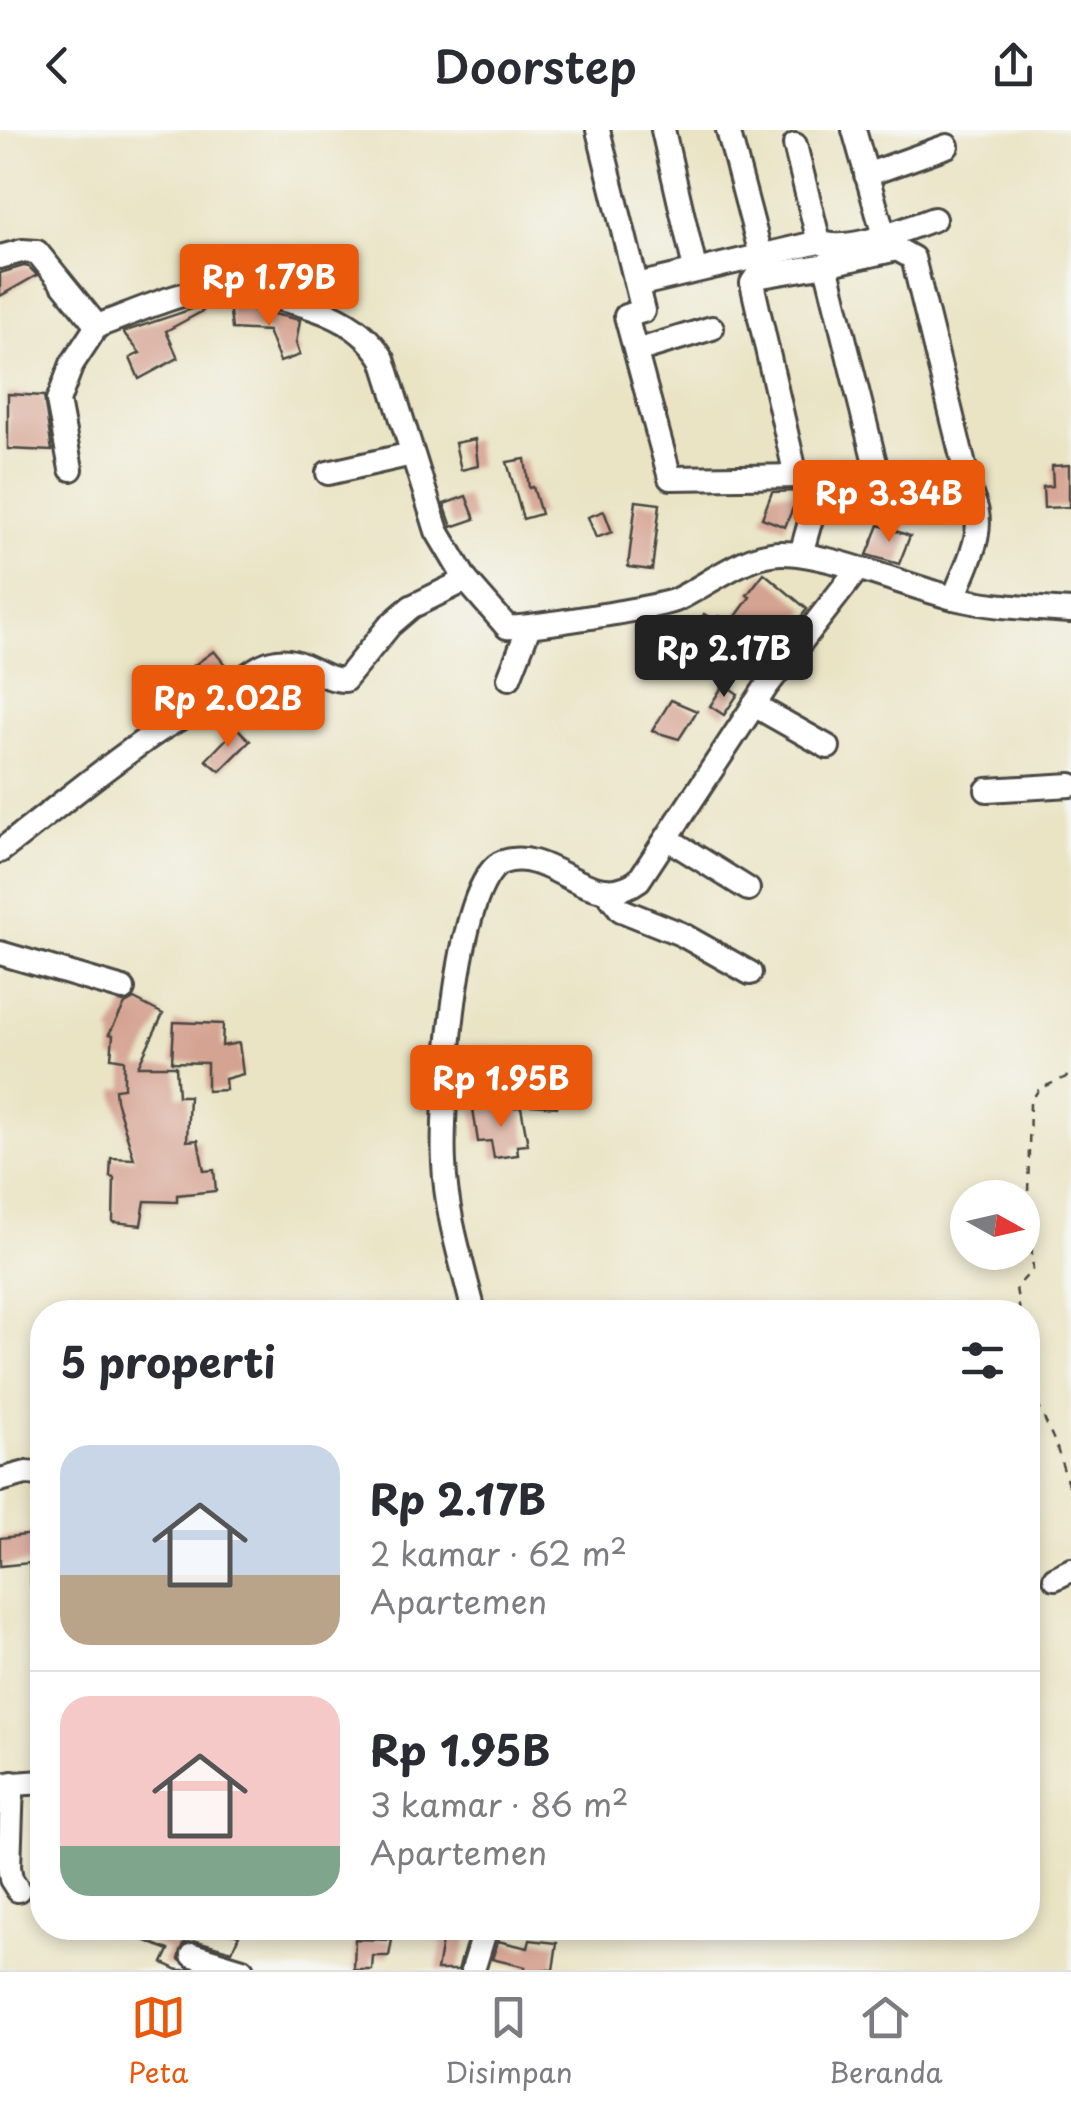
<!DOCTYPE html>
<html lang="id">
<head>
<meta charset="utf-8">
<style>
  body { margin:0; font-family:"Playpen Sans",sans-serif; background:#f2f2f3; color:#2b2b33; height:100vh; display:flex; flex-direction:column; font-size:38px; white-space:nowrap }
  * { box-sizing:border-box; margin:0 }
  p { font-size:32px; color:#7c7c81 }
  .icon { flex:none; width:55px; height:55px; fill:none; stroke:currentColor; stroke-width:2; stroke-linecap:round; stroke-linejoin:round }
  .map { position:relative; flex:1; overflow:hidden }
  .drawer { position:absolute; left:30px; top:1170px; width:1010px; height:640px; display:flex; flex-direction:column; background:#fff; border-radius:40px; box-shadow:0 5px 15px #0003 }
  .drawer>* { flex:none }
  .needle { width:65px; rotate:98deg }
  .buttons { position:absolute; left:950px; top:1050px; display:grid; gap:20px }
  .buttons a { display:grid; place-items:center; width:90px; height:90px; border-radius:50%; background:#fff; box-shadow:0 5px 15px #0003; font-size:50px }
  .price { position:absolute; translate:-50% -85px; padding:0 22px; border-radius:10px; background:#ea580c; color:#fff; font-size:32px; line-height:65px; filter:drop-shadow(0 2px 5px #0008) }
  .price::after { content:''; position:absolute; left:50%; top:60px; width:30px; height:22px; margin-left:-15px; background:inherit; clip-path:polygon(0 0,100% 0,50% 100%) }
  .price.selected { background:#222; color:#fff }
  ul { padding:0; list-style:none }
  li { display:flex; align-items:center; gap:30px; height:250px; padding:0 30px }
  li+li { border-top:2px solid #e1e1e2 }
  li span { display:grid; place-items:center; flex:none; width:280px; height:200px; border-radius:30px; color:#555 }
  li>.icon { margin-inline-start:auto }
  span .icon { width:120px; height:120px; fill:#fffc; stroke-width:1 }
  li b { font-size:42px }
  h2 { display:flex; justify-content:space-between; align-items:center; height:120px; padding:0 30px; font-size:42px }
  header { display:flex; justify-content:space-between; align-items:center; height:130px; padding:0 30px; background:#fff; font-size:45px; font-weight:600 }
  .tab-bar { display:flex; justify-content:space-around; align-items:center; height:140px; border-top:2px solid #e1e1e2; background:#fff; font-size:28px; color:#7c7c81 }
  .tab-bar a { display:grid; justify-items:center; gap:5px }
  .tab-bar .selected { color:#ea580c }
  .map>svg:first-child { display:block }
</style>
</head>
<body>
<header><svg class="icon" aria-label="back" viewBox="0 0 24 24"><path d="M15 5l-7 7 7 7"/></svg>Doorstep<svg class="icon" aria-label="share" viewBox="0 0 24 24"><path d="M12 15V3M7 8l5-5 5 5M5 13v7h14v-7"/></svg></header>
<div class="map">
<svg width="1071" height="1840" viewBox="0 0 1071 1840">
  <rect width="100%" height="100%" fill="#f6f6f2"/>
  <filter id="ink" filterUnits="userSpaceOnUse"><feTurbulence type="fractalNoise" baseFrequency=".01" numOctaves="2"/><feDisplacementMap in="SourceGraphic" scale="20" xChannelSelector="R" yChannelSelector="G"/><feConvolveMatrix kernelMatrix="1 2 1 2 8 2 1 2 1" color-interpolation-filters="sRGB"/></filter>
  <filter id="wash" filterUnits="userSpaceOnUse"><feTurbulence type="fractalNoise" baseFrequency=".0048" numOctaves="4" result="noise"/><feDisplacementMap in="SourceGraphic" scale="40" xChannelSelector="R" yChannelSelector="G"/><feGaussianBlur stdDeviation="2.25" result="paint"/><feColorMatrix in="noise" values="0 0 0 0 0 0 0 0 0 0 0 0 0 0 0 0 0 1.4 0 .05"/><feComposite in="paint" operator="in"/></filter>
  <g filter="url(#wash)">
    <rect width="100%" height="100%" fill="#eae4c5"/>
    <g id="blocks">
      <g fill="#d5a392">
        <path d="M24 136 29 137 37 145 0 166V143Z"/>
        <path d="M229 174 300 190 296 213 300 225 280 232 268 201 232 199Z"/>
        <path d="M201 176 203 181 166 201 178 228 139 249 130 228 140 223 123 202Z"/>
        <path d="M8 264 44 266 52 321 8 319Z"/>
        <path d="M475 309 478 336 461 340 455 313Z"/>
        <path d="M525 329 529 358 533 357 541 384 523 389 507 332Z"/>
        <path d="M1069 335V377L1044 378 1043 357 1053 356 1052 336Z"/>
        <path d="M800 361 785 397 762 388 772 362Z"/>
        <path d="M466 366 475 389 452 397 444 374Z"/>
        <path d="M636 371 660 374 652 440 628 437Z"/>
        <path d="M604 381 612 402 596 408 588 387Z"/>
        <path d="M879 395 910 406 899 434 867 425Z"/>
        <path d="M764 443 807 479 756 545 692 506 704 484 716 491 719 486 731 493 750 467 747 465Z"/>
        <path d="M214 521 227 537 207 553 193 536Z"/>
        <path d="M724 554 738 564 724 585 710 576Z"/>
        <path d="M671 570 697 581 679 609 652 601Z"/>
        <path d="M237 598 250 611 220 641 206 630Z"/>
        <path d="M134 869 163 884 138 936H176L178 966H189L187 1011 198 1010 204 1041 214 1040 216 1061 177 1065V1072L145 1071 141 1095 113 1092 114 1048 110 1047 111 1028 134 1029 116 970 115 959 124 958V930L111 928 113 905 109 904 125 874Z"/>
        <path d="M174 892 223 894 222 916 239 913 243 944 225 949 226 960 207 961V933L172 932Z"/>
        <path d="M518 946 558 948 557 977 518 974Z"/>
        <path d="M521 977 528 1015 517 1016 518 1025 494 1028 491 1011 478 1012 473 979Z"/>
        <path d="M42 1403V1478H33L29 1433 0 1436V1408Z"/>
        <path d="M145 1798 175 1806 178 1801 183 1803 187 1798H216L239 1805 232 1821 197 1811 184 1813 179 1829 191 1840H178L163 1833 169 1820 141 1809Z"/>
        <path d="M433 1798 466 1800 469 1804 458 1840H437L442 1811 431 1809Z"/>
        <path d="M355 1809 392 1810 389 1826H373L372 1840H354Z"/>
        <path d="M530 1810 557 1813 553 1840H524L525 1837 492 1829 498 1811 528 1818Z"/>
      </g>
    </g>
  </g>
  <g filter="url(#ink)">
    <use href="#blocks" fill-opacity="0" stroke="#484742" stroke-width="2.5"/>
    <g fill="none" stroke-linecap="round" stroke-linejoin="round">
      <g stroke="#484742" stroke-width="28">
        <g id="minor">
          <path d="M598 0 643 181 626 186 670 348 878 345 902 347 948 368H972"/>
          <path d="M663 0 695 139"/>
          <path d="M728 0 761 125"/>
          <path d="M854 0 884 106"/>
          <path d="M795 15 819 112"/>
          <path d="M866 45 947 16"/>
          <path d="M0 127 22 121 37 122 97 196C133 183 171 165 209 159 227 156 245 162 263 165 308 175 357 186 383 229L437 401 466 450 507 497C523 499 662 477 678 469 709 454 746 423 782 423 827 423 904 455 950 467 989 477 1031 478 1071 481"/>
          <path d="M637 155 819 112C848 124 904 99 934 89"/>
          <path d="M636 221 712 198"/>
          <path d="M71 339 58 271 72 234 97 196"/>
          <path d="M328 343 412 324"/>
          <path d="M878 345 826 135 897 119 913 128 972 368C989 400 965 437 954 468"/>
          <path d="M796 346 752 153 756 147 826 135"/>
          <path d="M801 424 823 346"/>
          <path d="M509 548 529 497"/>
          <path d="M754 575 828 617"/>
          <path d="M987 660 1071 655"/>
          <path d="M668 709 748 759"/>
          <path d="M0 721C53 681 104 637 160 600 180 588 201 577 220 565 237 555 253 537 272 532 301 524 318 550 345 550L390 495 411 477 466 450"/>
          <path d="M605 760 621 780 681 804 750 843"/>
          <path d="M0 823 123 859"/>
          <path d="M474 1182C462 1133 446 1084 444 1033 441 984 455 748 503 732 552 716 591 786 639 750L766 557 857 440"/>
          <path d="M0 1350 26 1343 42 1344"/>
          <path d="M1055 1448 1071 1440"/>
          <path d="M12 1653 9 1737 11 1749 18 1760"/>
          <path d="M1 1655 42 1652"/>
          <path d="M193 1825 242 1840"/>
          <path d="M473 1840 486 1798"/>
        </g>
      </g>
      <g stroke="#484742" stroke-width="2.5" stroke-dasharray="8 8" stroke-linecap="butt">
        <path d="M1020 1182 1016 1158 1033 1139 1028 1065 1030 973 1039 959 1071 945"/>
        <path d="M1028 1210 1035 1238 1039 1277 1056 1315 1071 1364"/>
      </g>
      <use href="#minor" stroke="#fff" stroke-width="22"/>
    </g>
  </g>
</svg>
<div class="buttons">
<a><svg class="needle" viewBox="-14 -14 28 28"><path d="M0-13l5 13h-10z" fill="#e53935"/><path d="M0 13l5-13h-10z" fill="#7c7c81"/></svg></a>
</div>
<b class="price" style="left:269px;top:199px">Rp 1.79B</b>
<b class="price" style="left:889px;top:415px">Rp 3.34B</b>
<b class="price selected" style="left:724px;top:570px">Rp 2.17B</b>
<b class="price" style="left:228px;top:620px">Rp 2.02B</b>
<b class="price" style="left:501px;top:1000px">Rp 1.95B</b>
<section class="drawer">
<h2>5 properti<svg class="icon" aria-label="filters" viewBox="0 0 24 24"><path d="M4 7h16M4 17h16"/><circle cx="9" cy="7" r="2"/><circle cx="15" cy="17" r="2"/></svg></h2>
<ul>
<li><span style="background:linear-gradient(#c9d6e8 65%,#b9a48a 0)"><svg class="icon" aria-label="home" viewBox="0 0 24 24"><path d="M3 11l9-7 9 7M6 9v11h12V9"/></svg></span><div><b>Rp 2.17B</b><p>2 kamar · 62 m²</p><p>Apartemen</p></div></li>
<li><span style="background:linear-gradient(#f6c9c9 75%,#7fa58c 0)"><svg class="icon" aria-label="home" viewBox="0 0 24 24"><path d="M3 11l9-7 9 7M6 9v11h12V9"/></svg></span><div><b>Rp 1.95B</b><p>3 kamar · 86 m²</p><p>Apartemen</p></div></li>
</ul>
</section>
</div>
<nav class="tab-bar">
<a class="selected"><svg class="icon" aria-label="map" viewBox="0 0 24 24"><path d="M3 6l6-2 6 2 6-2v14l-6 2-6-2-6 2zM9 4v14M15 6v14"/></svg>Peta</a>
<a><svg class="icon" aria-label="saved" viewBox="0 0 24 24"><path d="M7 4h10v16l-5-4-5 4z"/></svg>Disimpan</a>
<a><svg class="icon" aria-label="home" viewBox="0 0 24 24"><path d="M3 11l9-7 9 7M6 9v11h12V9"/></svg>Beranda</a>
</nav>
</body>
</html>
